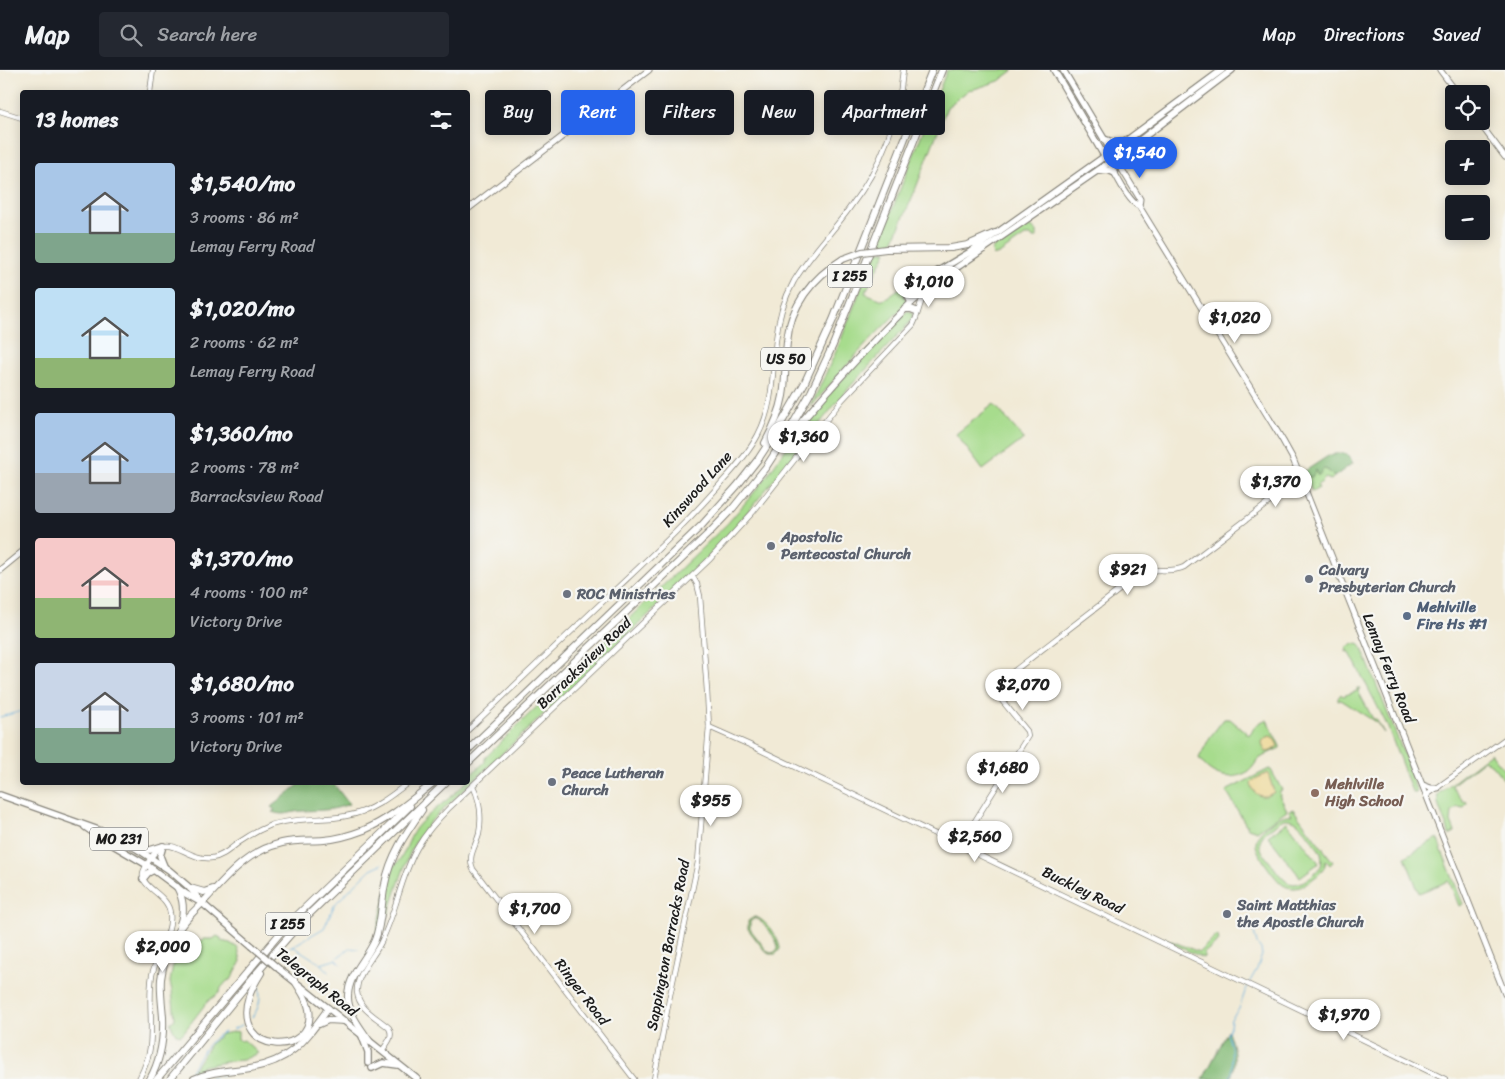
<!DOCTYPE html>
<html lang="en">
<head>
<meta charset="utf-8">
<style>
  body { margin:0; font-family:Sriracha,sans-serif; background:#242831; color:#f1f3f6; height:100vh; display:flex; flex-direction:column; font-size:19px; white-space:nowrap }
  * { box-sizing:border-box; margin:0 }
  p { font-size:16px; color:#9ea1a6 }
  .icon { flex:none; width:28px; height:28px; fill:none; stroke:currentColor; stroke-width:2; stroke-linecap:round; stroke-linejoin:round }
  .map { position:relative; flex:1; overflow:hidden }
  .panel { position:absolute; left:20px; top:20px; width:450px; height:695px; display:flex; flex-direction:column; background:#171b24; border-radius:5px; box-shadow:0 2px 12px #0003 }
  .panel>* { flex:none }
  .banner { position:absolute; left:485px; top:20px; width:475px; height:45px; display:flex; gap:10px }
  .fabs { position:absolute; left:1445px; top:15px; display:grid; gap:10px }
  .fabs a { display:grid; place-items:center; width:45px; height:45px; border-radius:5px; background:#171b24; box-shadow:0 2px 12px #0003; font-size:25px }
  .price { position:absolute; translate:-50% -42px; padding:0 11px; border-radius:18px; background:#fff; color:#222; font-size:16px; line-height:32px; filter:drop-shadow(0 1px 2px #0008) }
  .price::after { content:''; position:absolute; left:50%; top:30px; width:15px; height:11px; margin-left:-8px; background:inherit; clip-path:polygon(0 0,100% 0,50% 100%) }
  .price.selected { background:#2563eb; color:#fff }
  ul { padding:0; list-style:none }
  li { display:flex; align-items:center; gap:15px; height:125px; padding:0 15px }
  li span { display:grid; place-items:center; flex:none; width:140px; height:100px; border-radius:5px; color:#555 }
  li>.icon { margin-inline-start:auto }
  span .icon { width:60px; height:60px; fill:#fffc; stroke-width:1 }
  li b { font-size:21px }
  h2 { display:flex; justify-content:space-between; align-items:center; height:60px; padding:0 15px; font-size:21px }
  .chip { padding:0 18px; border-radius:5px; background:#171b24; box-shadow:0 2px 12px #0003; font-size:18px; line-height:45px }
  .chip.selected { background:#2563eb; color:#fff }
  header { display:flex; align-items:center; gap:30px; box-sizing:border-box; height:70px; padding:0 25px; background:#171b24; border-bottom:1px solid #363941 }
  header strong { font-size:24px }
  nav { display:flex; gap:28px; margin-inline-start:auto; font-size:18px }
  .search { width:350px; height:45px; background:#242831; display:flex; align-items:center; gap:12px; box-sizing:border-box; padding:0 18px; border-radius:5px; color:#9ea1a6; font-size:19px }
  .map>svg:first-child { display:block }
</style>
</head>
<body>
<header>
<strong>Map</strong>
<div class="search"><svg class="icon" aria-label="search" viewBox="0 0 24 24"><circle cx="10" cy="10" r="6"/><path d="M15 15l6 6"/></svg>Search here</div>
<nav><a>Map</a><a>Directions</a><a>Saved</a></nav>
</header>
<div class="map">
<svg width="1505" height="1009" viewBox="0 0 1505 1009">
  <rect width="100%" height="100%" fill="#f6f6f2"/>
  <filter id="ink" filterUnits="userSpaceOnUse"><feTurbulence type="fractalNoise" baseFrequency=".02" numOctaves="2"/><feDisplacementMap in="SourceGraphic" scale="10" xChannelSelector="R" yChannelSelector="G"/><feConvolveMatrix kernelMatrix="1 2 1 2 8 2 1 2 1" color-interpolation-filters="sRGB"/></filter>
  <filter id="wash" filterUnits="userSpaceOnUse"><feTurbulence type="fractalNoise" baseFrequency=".0096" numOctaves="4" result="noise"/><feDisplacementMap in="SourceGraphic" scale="20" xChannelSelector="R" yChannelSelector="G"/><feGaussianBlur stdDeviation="1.12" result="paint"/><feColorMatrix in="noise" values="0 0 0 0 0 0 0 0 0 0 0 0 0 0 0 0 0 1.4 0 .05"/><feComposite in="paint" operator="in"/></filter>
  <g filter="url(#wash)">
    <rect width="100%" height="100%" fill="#f1ead6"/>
    <g fill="#a7dc8d" stroke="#627c54" fill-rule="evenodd">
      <path d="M947 0H1014L999 11 971 20 970 19 947 37 914 123 891 176 880 175 878 181H887L865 223 883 230C899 219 913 208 930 200L931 202 906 218 904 226 908 233C872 265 841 302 810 338L838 277Z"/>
      <path d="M1025 155H1029L1037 162V168H1033L1032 166H1025L999 184 993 186 992 180 995 175 1009 165 1011 166 1012 163Z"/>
      <path d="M907 241 912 242 913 244 911 251 846 321 738 454 699 497 431 751C423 761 415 771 410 783 396 815 390 850 372 881L393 795H395C405 787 408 769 416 758 430 741 451 729 465 713L468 712V707L485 692V688L520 653 728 453 762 413 803 354 869 279Z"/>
      <path d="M994 334 1024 369 983 400 956 364Z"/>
      <path d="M1323 399 1328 400 1334 407 1331 410 1325 408 1322 412 1317 415 1319 418 1312 422 1305 405 1307 407 1316 400 1317 405Z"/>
      <path d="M1358 573 1361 576 1406 689 1407 695 1417 722 1416 723H1413L1411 719 1387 655 1349 581 1346 582 1347 577 1354 574Z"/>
      <path d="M1357 618H1360L1358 621 1373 649H1376L1384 663 1377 653 1341 630 1338 631V628L1341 624 1343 626 1357 621Z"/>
      <path d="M1224 649H1230L1249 665C1254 658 1258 651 1267 650L1280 676V678C1273 681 1265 685 1259 689 1255 693 1253 698 1249 701 1230 713 1209 705 1199 688L1210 667Z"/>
      <path d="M1491 683 1505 701V711L1492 695 1484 690 1453 714 1452 717 1464 732 1466 731 1467 733 1464 738 1458 737 1452 742 1451 752 1455 762 1449 765C1447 751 1435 737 1438 724Z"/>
      <path d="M1269 699 1271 700 1282 720 1279 722 1281 724 1279 725 1287 740 1257 761 1248 758 1226 721Z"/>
      <path d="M1293 739 1333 792 1330 795 1326 790C1325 799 1321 803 1314 808 1308 813 1302 818 1294 818 1290 818 1286 817 1283 815 1275 809 1256 783 1256 774 1256 765 1262 760 1268 755 1276 749 1282 744 1292 745L1289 741ZM1284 749C1288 749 1291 749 1295 751 1301 754 1319 778 1321 784 1322 788 1322 792 1321 796 1318 801 1314 803 1310 807 1291 821 1285 812 1273 796 1261 781 1252 772 1271 758 1275 755 1279 751 1284 749Z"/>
      <path d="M1287 752 1319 793 1300 807 1268 766Z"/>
      <path d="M1437 768 1463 834 1459 836 1449 811 1419 823 1405 787Z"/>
      <path d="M754 847C764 847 780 869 780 879L776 884H769L765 881 748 859V851ZM756 848C763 851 778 870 778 878L775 882 771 883 767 881 750 859V851Z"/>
      <path d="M217 866 221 868V871L230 873 238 878 241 891 231 910 227 911 221 918 220 922 207 932 183 963 181 965 176 964 170 953 175 949 172 921 170 912 173 895H175L176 879C184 870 185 868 197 873L204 869H213Z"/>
      <path d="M1216 866H1218L1219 871 1204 883V887L1203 888 1163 869 1164 868 1199 882Z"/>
      <path d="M238 961V969L241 971 244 970 258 983 243 990 231 991 203 996 192 1003 193 1000 211 973 222 964Z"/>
    </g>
    <g fill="#85bc78" stroke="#506c4a">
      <path d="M1337 383 1346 384 1353 393 1334 407 1328 400 1323 399 1319 405H1317L1316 400 1312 407H1307L1305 401 1328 386Z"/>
      <path d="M302 712 333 713 349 734C332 741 321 740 304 741 290 741 287 747 272 742L275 740 271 737Z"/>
      <path d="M1228 961C1235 982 1236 987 1231 1009H1203Z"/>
    </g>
    <g fill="#eeda9e" stroke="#857b5d">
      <path d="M1270 666 1274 668 1278 676 1271 681 1266 682 1263 677 1262 672 1265 668Z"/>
      <path d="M1268 703 1274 722C1264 730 1253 726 1251 713L1255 709Z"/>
    </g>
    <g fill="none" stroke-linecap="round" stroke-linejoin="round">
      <g stroke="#66aedd" stroke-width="1">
        <path d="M0 647 22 641"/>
        <path d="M293 876 324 858 335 834 371 799 382 794"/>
        <path d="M290 877 293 876 321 894 334 890 350 878 358 879"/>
        <path d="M336 889 341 894"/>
        <path d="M322 894 328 902"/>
        <path d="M1249 913 1257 899 1262 885 1261 879 1257 874 1253 858"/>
        <path d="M252 947C260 938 261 928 259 917"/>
        <path d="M233 959 242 955"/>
        <path d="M190 1003C198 987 208 970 224 962"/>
        <path d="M207 1009 224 1005"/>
        <path d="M1229 1009 1232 1003 1231 976 1227 964 1230 957 1231 949 1239 939 1247 916"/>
      </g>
    </g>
  </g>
  <g filter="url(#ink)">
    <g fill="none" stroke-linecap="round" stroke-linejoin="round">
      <g stroke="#868379" stroke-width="6">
        <g id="tertiary">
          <path d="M150 22 153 0"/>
          <path d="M0 41 22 48"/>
          <path d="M709 657 752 676 1445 1009"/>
          <path d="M468 660C516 614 564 568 613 522 651 486 689 451 723 411 736 397 749 382 758 365 774 334 772 303 776 270 778 249 784 229 794 211 810 184 833 162 851 136 881 97 899 49 903 0"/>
          <path d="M473 716C480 730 482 748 479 764 476 776 467 786 473 799L634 1009"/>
          <path d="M1427 725 1505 669"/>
          <path d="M960 775 1028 666 1027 661 995 622 994 619 996 615 1140 504C1154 496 1170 504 1184 497L1301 408"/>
          <path d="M382 981C387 973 394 967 389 958 377 947 359 940 357 922 356 905 372 889 380 874 396 844 400 808 417 778 426 762 437 750 450 737L710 489 753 442 842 330 913 255C919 244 919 232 926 222"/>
          <path d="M139 1009C144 999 149 988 150 977 153 953 148 929 152 905 156 885 173 864 170 843 168 822 134 817 145 798 149 790 156 778 165 776 177 773 193 791 212 788 222 787 230 779 238 773 248 766 259 760 271 755 296 747 321 751 346 746 371 742 390 727 409 712"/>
          <path d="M654 1009 669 930 698 792 709 657 707 621 700 526 697 514 693 507"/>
        </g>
      </g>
      <g stroke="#868379" stroke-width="7">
        <g id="secondary">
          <path d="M1440 0 1458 24"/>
          <path d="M1478 51 1505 87"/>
          <path d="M1115 88 1140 129 1139 136"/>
          <path d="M1109 93C1116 104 1128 132 1139 136L1283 371 1293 389 1505 924"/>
          <path d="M468 139 649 0"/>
          <path d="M1286 418H1294L1306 423"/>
          <path d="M0 500 22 482"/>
          <path d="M1423 715 1431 718H1438"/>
        </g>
      </g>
      <g stroke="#868379" stroke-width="8">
        <g id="primary">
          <path d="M1054 0 1106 89"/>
          <path d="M1063 0 1113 84"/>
          <path d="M1222 0 1115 79 970 182 910 218 907 224 911 233 946 205 1123 83 1232 0"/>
          <path d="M1104 69 1116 73 1124 72"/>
          <path d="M1122 99 1121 91 1123 83"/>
          <path d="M1099 101 1108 100 1115 103"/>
          <path d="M0 725 110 764 139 780 169 800 190 818 202 833"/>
          <path d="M85 757 101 768 147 795 186 824 202 833 252 876"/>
          <path d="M163 776 160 786 164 796"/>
          <path d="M139 780H150L163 776"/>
          <path d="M143 809 148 803 154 800"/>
          <path d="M279 899 417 1009"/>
          <path d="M362 966 368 982V993"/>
          <path d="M372 998 383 993 398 995"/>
        </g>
      </g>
      <g stroke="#868379" stroke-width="8">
        <g id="motorway">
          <path d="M974 173 980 175 983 179"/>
          <path d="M886 179 951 178 968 175 995 163"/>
          <path d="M905 239H911L916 241"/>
          <path d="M790 364 794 361C831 316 870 274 911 233"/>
          <path d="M765 373C773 358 780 343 783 326 786 309 785 290 787 272 790 236 812 208 843 189"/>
          <path d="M468 680 702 455 737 416 759 388 778 359 804 314 833 250 932 0"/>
          <path d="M468 693 709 463 733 438 766 397 786 366 811 322 833 275 942 0"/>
          <path d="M177 817C184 830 185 841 180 854"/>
          <path d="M190 818 204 822 213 819"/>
          <path d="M261 903C256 911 251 919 249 927 230 986 317 988 309 939 307 928 300 920 295 911"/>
          <path d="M319 954 328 950 345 951"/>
          <path d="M370 972C361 958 347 943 348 925 349 904 367 889 375 870 382 852 381 833 385 814 390 786 406 763 422 740"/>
          <path d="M150 1009C161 989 164 969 163 947 162 934 160 921 161 909 163 893 168 879 175 866 182 851 196 840 207 828 229 804 248 781 282 773 296 770 310 771 324 770 337 769 351 765 364 760 390 749 411 730 433 713"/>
          <path d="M157 1009 287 855 410 736"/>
          <path d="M170 1009 254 906 304 849 446 712"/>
          <path d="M194 1009C212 1001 231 1001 250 998 290 991 303 973 325 943L328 938"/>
        </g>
      </g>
      <use href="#tertiary" stroke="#fff" stroke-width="4.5"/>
      <use href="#secondary" stroke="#fff" stroke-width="5"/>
      <use href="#primary" stroke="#fff" stroke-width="5.5"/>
      <use href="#motorway" stroke="#fff" stroke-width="6"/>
      <g stroke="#868379" stroke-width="8" stroke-linecap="butt">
        <path id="primary-bridge" d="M252 876 279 899"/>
      </g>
      <g stroke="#868379" stroke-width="8" stroke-linecap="butt">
        <path id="motorway-bridge" d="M843 189 862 182 886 179"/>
      </g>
      <use href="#primary-bridge" stroke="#fff" stroke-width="5.5"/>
      <use href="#motorway-bridge" stroke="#fff" stroke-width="6"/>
    </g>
  </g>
  <g fill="#6b7280" stroke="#f6f6f2" stroke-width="2">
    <circle cx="771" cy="476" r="5"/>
    <circle cx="1309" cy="509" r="5"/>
    <circle cx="567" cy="524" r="5"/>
    <circle cx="552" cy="712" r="5"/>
    <circle cx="1227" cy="844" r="5"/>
  </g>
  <circle fill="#5c6f8a" stroke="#f6f6f2" stroke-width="2" cx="1407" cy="546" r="5"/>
  <circle fill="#8d6e63" stroke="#f6f6f2" stroke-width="2" cx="1315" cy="723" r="5"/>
  <g text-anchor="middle" stroke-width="4.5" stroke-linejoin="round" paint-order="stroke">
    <g fill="#f6f6f2" stroke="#5d5d5c" stroke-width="1">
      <rect x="827.5" y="194.5" width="45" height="23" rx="4"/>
      <rect x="761" y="277.5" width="50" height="23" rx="4"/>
      <rect x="90" y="757.5" width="58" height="23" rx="4"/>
      <rect x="265.5" y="842.5" width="45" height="23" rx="4"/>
    </g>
    <g font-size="14" font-weight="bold" fill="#1c1c1c">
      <text x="850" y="211">I 255</text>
      <text x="786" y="294">US 50</text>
      <text x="119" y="774">MO 231</text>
      <text x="288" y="859">I 255</text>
    </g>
    <g font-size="15" fill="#1c1c1c" stroke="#f6f6f2">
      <text transform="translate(697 419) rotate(-48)" y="5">Kinswood Lane</text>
      <text transform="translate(584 593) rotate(-44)" y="5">Barracksview Road</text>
      <text transform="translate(1389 598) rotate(68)" y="5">Lemay Ferry Road</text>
      <text transform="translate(1083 820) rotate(26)" y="5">Buckley Road</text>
      <text transform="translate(668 875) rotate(-79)" y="5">Sappington Barracks Road</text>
      <text transform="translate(317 912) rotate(39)" y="5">Telegraph Road</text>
      <text transform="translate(582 922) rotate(53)" y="5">Ringer Road</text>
    </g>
    <g font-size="15" font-weight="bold" fill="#5b616d" stroke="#f6f6f2" text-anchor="start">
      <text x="781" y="472">Apostolic<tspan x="781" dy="17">Pentecostal Church</tspan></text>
      <text x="1319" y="505">Calvary<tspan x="1319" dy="17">Presbyterian Church</tspan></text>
      <text x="577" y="529">ROC Ministries</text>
      <text x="562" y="708">Peace Lutheran<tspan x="562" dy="17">Church</tspan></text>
      <text x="1237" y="840">Saint Matthias<tspan x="1237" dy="17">the Apostle Church</tspan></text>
    </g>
    <g font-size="15" font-weight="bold" fill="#4e5e75" stroke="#f6f6f2" text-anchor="start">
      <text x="1417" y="542">Mehlville<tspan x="1417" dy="17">Fire Hs #1</tspan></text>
    </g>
    <g font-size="15" font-weight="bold" fill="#785e54" stroke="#f6f6f2" text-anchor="start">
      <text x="1325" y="719">Mehlville<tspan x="1325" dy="17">High School</tspan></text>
    </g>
  </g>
</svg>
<div class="fabs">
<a><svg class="icon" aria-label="locate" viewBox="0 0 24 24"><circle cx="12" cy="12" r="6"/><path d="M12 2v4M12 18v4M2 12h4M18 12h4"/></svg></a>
<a>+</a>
<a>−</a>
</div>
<b class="price selected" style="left:1140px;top:109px">$1,540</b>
<b class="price" style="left:929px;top:238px">$1,010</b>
<b class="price" style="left:1235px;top:274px">$1,020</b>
<b class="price" style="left:804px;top:393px">$1,360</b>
<b class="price" style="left:1276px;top:438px">$1,370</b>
<b class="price" style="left:1128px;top:526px">$921</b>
<b class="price" style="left:1023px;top:641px">$2,070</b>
<b class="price" style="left:1003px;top:724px">$1,680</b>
<b class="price" style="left:711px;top:757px">$955</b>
<b class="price" style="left:975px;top:793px">$2,560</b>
<b class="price" style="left:535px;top:865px">$1,700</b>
<b class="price" style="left:163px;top:903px">$2,000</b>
<b class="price" style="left:1344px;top:971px">$1,970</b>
<div class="banner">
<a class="chip">Buy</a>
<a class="chip selected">Rent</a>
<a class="chip">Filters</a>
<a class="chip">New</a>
<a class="chip">Apartment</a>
</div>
<section class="panel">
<h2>13 homes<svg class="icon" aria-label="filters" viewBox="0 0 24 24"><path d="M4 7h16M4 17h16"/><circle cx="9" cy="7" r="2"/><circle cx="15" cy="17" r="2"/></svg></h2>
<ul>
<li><span style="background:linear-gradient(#a9c7e8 70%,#7fa58c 0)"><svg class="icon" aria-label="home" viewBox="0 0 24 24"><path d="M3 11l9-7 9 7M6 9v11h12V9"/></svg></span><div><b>$1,540/mo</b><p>3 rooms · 86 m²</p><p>Lemay Ferry Road</p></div></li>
<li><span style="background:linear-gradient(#bfe0f5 70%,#8fb573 0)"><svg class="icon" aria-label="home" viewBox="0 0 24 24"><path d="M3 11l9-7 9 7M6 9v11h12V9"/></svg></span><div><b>$1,020/mo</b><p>2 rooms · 62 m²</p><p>Lemay Ferry Road</p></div></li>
<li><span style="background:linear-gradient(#a9c7e8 60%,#9aa5b1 0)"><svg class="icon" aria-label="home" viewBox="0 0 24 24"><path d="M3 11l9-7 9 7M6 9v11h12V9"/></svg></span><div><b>$1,360/mo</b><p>2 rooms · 78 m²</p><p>Barracksview Road</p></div></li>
<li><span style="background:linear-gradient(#f6c9c9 60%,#8fb573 0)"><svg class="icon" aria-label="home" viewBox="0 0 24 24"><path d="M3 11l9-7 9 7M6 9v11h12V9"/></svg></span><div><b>$1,370/mo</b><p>4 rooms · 100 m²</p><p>Victory Drive</p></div></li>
<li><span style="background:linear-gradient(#c9d6e8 65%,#7fa58c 0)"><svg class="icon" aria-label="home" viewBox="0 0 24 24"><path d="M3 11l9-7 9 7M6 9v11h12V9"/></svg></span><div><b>$1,680/mo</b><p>3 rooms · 101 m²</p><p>Victory Drive</p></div></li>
</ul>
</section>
</div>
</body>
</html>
